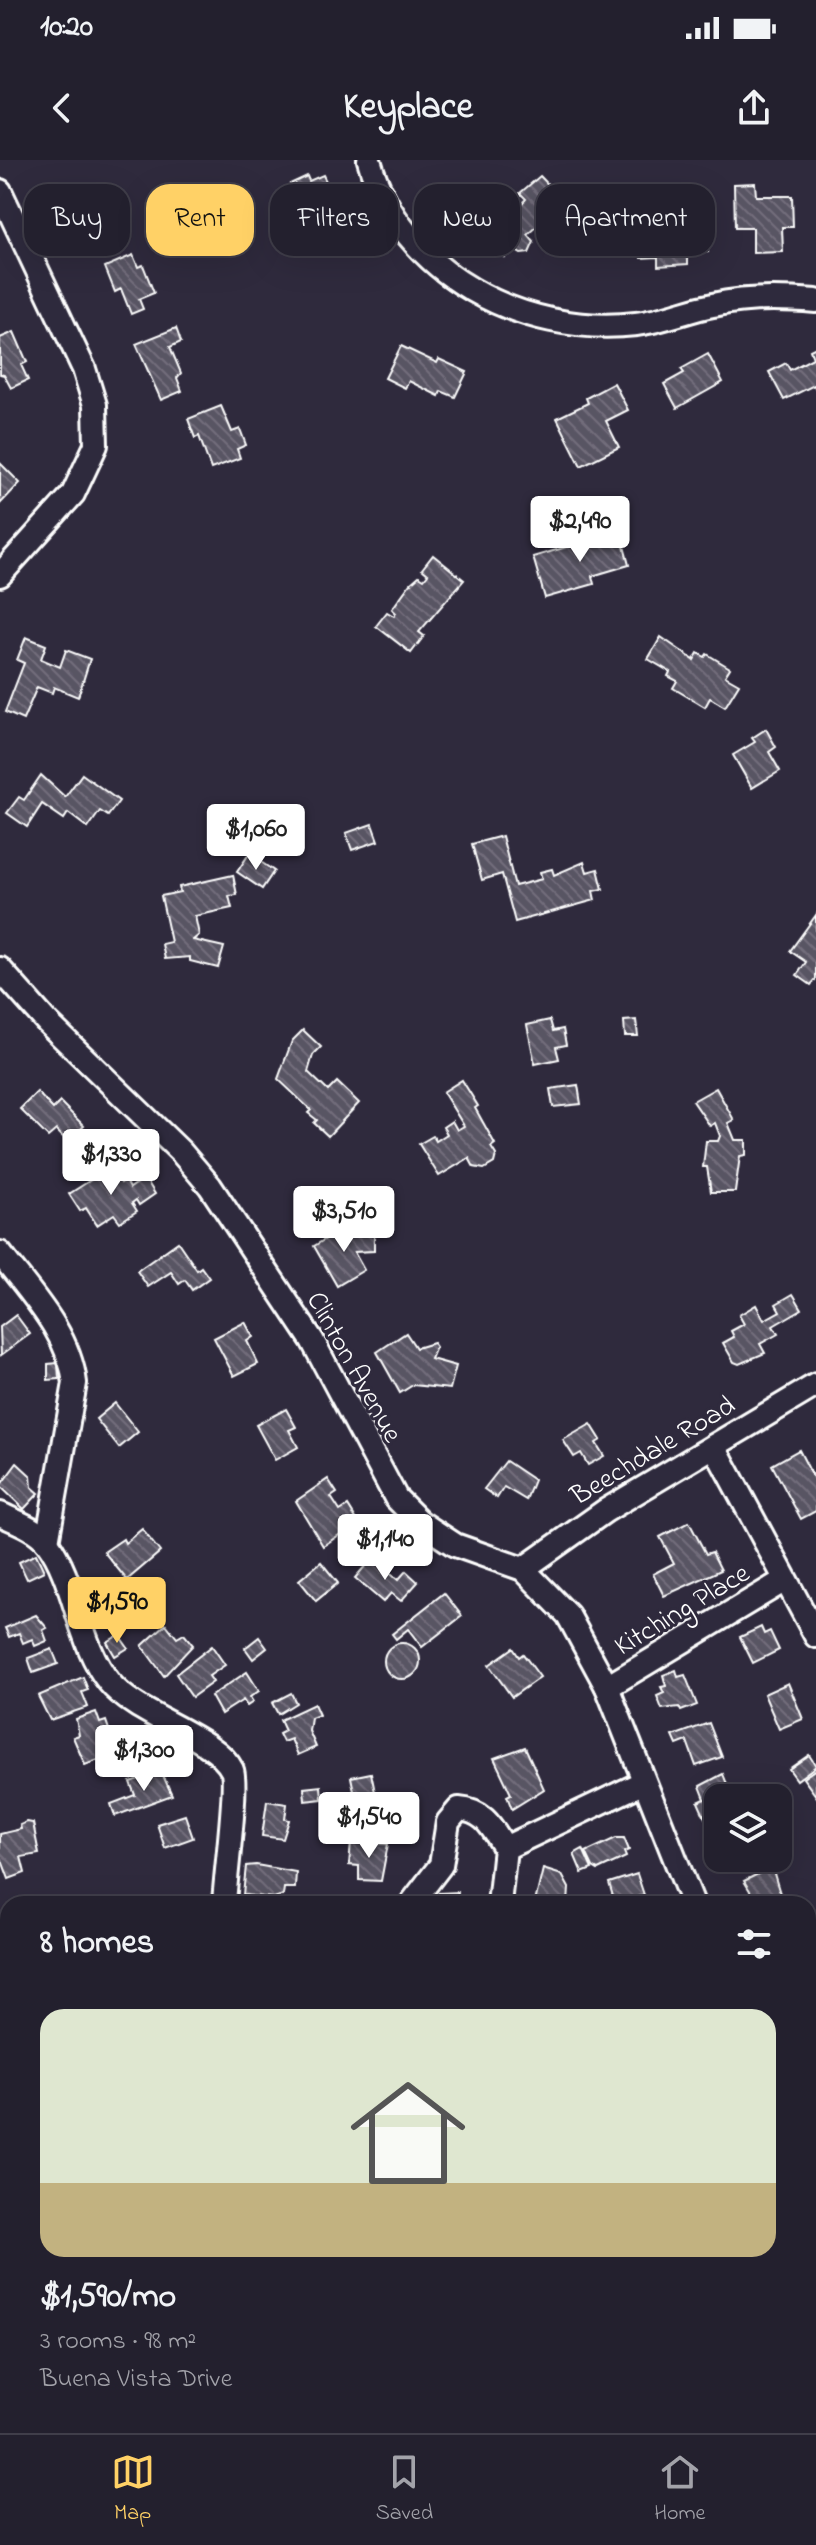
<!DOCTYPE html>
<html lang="en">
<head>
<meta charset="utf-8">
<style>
  body { margin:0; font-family:"Indie Flower",sans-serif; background:#2f2d3a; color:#f1f3f6; height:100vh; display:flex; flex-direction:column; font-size:30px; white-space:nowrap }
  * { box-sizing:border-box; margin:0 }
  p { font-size:26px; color:#a3a3aa }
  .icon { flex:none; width:44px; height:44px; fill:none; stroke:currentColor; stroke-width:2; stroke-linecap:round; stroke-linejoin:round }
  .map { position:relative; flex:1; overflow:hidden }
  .panel { position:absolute; left:0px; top:1736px; width:816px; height:538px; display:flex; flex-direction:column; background:#23202e; border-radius:24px 24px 0 0; box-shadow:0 8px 32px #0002,0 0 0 2px #403e4a }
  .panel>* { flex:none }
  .hud { position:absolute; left:24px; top:24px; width:768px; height:72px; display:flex; gap:16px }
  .controls { position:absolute; left:704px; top:1624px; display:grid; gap:16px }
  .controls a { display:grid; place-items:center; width:88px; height:88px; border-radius:16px; background:#23202e; box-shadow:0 8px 32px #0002,0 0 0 2px #403e4a; font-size:40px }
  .price { position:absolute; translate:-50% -68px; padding:0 18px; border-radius:8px; background:#fff; color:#222; font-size:26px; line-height:52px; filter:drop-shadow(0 2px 4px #0008) }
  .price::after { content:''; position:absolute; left:50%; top:48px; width:24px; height:18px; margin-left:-12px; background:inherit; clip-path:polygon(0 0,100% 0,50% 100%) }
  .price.current { background:#ffd166; color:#111 }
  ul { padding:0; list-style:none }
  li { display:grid; align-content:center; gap:16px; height:424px; padding:0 40px }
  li+li { border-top:2px solid #403e4a }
  li span { display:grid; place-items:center; height:248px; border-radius:24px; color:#555 }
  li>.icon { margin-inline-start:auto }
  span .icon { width:144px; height:144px; fill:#fffc; stroke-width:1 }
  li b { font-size:34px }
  h2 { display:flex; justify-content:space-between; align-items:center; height:96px; padding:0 40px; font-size:34px }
  .tag { padding:0 28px; border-radius:24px; background:#23202e; box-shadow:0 8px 32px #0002,0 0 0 2px #403e4a; font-size:28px; line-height:72px }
  .tag.current { background:#ffd166; color:#111 }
  .status { display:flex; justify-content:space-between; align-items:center; height:56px; padding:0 40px; background:#23202e; direction:ltr }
  .status svg { height:22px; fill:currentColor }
  header { display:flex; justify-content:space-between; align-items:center; height:104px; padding:0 40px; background:#23202e; font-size:36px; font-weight:800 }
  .menu { display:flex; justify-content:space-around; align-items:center; height:112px; border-top:2px solid #403e4a; background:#23202e; font-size:22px; color:#a3a3aa }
  .menu a { display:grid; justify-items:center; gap:4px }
  .menu .current { color:#ffd166 }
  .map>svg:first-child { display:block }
</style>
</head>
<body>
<div class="status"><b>10:20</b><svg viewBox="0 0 49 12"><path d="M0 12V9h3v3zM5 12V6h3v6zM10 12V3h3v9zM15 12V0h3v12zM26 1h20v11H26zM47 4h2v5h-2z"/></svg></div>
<header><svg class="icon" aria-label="back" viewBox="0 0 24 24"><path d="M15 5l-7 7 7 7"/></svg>Keyplace<svg class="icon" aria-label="share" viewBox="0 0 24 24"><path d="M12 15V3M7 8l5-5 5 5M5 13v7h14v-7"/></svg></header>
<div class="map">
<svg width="816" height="2273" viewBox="0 0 816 2273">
  <defs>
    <pattern id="building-back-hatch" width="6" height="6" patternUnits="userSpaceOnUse" patternTransform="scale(2)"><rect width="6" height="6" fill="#595564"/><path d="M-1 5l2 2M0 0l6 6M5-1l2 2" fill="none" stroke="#726e7b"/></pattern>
  </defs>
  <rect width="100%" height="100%" fill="#2f2a3d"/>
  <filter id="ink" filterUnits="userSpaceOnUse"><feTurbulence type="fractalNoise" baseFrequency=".0125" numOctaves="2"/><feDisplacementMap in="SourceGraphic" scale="16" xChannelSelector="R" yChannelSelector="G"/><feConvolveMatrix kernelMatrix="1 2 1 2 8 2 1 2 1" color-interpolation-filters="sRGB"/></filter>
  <g filter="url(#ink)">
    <g fill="url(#building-back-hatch)" stroke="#fff" stroke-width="2">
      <path d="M323 15 330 30 320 35 338 83 316 93 292 49 300 46 290 24 307 16 309 21Z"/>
      <path d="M540 16 564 41 528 75 534 82 529 93 521 94 513 89 505 97 486 79 526 39 520 33Z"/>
      <path d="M755 23 756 36H792L793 67H782L783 92 753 93V68H735L734 24Z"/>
      <path d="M91 33 110 82 91 90 86 78 82 79 68 42Z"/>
      <path d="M702 53 708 92 688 93V104L658 106V97L641 98 639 66 680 63V55Z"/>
      <path d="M133 95 138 107 143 105 154 133 139 139 143 149 131 154 121 129 115 132 105 107Z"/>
      <path d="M176 168 181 182 170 187 181 213 177 218 182 231 161 240 136 184Z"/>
      <path d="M14 172 27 202 21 205 28 220 11 228 4 215 0 214V178Z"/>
      <path d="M401 186 437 203 439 199 467 212 455 237 441 231 439 236 409 221 405 228 385 218Z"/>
      <path d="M816 187V229L814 225 784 240 769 212 786 203 790 210 813 198 810 190Z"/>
      <path d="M708 194 723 222 677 248 664 224 684 213 681 209Z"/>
      <path d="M614 223 628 250 606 261 619 287 581 306 557 258 588 243 586 238Z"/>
      <path d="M221 246 232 272 240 269 246 285 237 289 240 298 211 309 199 276 195 278 188 259Z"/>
      <path d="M0 303 20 323 0 344Z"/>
      <path d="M620 371 629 405 592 416 594 424 545 438 533 397Z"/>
      <path d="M433 395 464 420 419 472 424 476 411 493 376 466 387 452 394 456 396 453 392 449 410 424 419 416 424 419 428 414 422 409Z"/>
      <path d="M26 477 46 485 41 499 60 507 66 490 90 499 78 537 54 527 52 533 37 527 23 560 5 552 24 503 17 500Z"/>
      <path d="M661 477 694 500 698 493 705 497 707 494 730 508 725 516 739 524 725 547 710 538 705 547 673 528 677 521 668 516 670 512 648 499Z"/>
      <path d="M766 569 776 587 769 592 780 611 752 628 733 595 755 582 752 578Z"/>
      <path d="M82 614 119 641 108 656 100 651 88 668 68 653 64 659 42 644 27 667 7 653 19 637 24 640 41 615 65 637Z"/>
      <path d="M372 664 378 681 352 690 346 673Z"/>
      <path d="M502 676 515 726 542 719 540 712 552 709 554 715 584 702 587 712 598 709 603 729 593 731 595 740 515 762 502 714 482 720 472 684Z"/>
      <path d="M249 694 274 711 262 729 237 712Z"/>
      <path d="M233 715 237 735 229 736 232 748 195 756 199 775 193 780 224 787 218 808 190 801V797L165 799 162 784 171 782 161 736 180 732 179 727Z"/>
      <path d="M816 755V819L811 825 797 815 806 802 790 791Z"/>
      <path d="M550 860 553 871 563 869 566 885 556 887 559 899 535 904 527 865Z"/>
      <path d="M636 860 638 876H625L624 861Z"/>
      <path d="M303 870 321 887 313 895 308 912 328 931 337 922 359 943 328 976 314 963 317 960 308 953 311 950 278 919 292 881Z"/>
      <path d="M462 920 478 946 475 948 495 984 491 987 496 995 494 1003 484 1009 474 1007 469 998 439 1016 419 984 433 976 436 981 447 974 443 967 452 961 457 970 464 966 443 932Z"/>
      <path d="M578 925 581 944 553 947 550 929Z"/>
      <path d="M716 928 734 960 728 963 735 980H746V995L740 996 735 1032H711L707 1007H703L706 981H718L720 976 715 963 710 966 693 941Z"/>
      <path d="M37 932 53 949 60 942 84 966 68 982 56 970 48 977 20 949Z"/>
      <path d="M111 1007 121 1023 125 1020 130 1028 145 1018 155 1034 139 1045 136 1040 132 1043 137 1051 120 1062 114 1054 97 1065 86 1048 80 1051 69 1034Z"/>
      <path d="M344 1068 349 1074H374V1091L354 1092 364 1110 337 1126 314 1086Z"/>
      <path d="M178 1082 197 1110 201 1107 209 1118 192 1130 185 1120 179 1124 171 1112 148 1127 137 1111Z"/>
      <path d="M793 1134 802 1149 773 1166 778 1174 760 1184 765 1193 739 1204 734 1202 723 1183 734 1177 731 1171 744 1164 739 1155 756 1145 764 1160 780 1151 776 1144Z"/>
      <path d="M16 1155 30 1174 1 1195 0 1167Z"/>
      <path d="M245 1162 253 1177 247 1181 258 1204 234 1216 214 1178Z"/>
      <path d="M406 1173 416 1188 433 1183 436 1187 431 1199 456 1206 450 1229 413 1225 400 1233 377 1192Z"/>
      <path d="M58 1203 59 1219 48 1220V1204Z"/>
      <path d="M115 1243 138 1272 119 1288 96 1259Z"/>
      <path d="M286 1249 296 1267 289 1270 298 1287 275 1300 256 1265Z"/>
      <path d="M591 1264 601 1280 596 1283 604 1296 588 1305 581 1293 574 1297 563 1280Z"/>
      <path d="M799 1290 816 1323V1351L801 1359 772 1305Z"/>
      <path d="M506 1301 534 1320 526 1340 504 1327 497 1338 484 1329Z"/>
      <path d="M17 1303 31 1316 32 1327 39 1333 24 1349 0 1326Z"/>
      <path d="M328 1319 337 1333 331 1337 340 1351 348 1346 358 1362 323 1386 296 1341Z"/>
      <path d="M689 1362 706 1394 712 1392 721 1410 664 1436 653 1414 674 1403 660 1377Z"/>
      <path d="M142 1369 160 1392 127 1420 104 1392 123 1379 125 1383Z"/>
      <path d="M36 1394 44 1411 27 1419 19 1402Z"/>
      <path d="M372 1398 398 1420 406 1411 418 1422 401 1441 391 1433 383 1442 355 1418Z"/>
      <path d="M321 1402 338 1423 316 1441 299 1420Z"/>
      <path d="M444 1433 462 1456 422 1487 408 1469 396 1479 392 1474Z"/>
      <path d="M36 1455 47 1468 43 1470 47 1481 35 1486 32 1479 23 1483 19 1473 9 1477 5 1468Z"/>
      <path d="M166 1464 177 1478 184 1474 193 1485 164 1516 142 1486Z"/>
      <path d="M761 1467 764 1474 770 1471 779 1490 753 1503 740 1477Z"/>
      <path d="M119 1475 128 1488 115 1496 107 1482Z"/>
      <path d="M259 1477 267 1488 253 1499 245 1488Z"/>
      <circle cx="402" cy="1501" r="18"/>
      <path d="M212 1486 225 1505 209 1516 213 1522 192 1537 176 1514Z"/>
      <path d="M513 1488 519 1497 523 1494 540 1517 512 1537 489 1505Z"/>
      <path d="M52 1489 58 1504 33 1513 28 1498Z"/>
      <path d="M676 1510 678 1517 685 1515 697 1545 681 1551 679 1547 662 1549 657 1536 664 1533 661 1527 666 1526 663 1515Z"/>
      <path d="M247 1512 259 1531 250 1537 253 1542 247 1546 243 1540 221 1554 211 1536Z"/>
      <path d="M83 1517 88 1530 82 1532 88 1547 50 1560 38 1536Z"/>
      <path d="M788 1523 803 1559 779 1569 764 1534Z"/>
      <path d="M291 1533 296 1543 278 1554 272 1543Z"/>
      <path d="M314 1544 319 1555 311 1558 309 1571 316 1587 298 1595 291 1579 283 1582 279 1574 285 1571 280 1560Z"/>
      <path d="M96 1552 100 1563 106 1561 117 1593 85 1605 73 1577 79 1575 76 1559Z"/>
      <path d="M709 1563 722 1597 696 1606 687 1581 677 1585 673 1576Z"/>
      <path d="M525 1587 544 1629 512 1649 507 1636 511 1634 494 1598Z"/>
      <path d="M809 1595 816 1606 797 1620 789 1609Z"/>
      <path d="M816 1609V1636L803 1618Z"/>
      <path d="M161 1611 172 1635 115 1656 111 1644 135 1635 130 1622Z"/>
      <path d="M371 1613 379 1651 359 1655 351 1617Z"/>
      <path d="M723 1614 731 1634 739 1630 742 1638H718V1652L705 1658 698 1642 705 1639 700 1626Z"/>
      <path d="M321 1626 322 1639 305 1641 304 1628Z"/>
      <path d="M267 1641 287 1644 285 1659 289 1660 283 1679 262 1676Z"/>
      <path d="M185 1655 193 1678 165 1688 157 1664Z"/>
      <path d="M27 1662 33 1663 39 1694 21 1697 25 1713 9 1719 0 1695V1674L21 1669 20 1665Z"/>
      <path d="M616 1678H624L629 1690 624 1692 626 1697 598 1710 593 1707 586 1692Z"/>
      <path d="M351 1682 388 1684 381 1721 359 1720V1706L349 1705Z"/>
      <path d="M583 1689 592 1709 582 1713 574 1694Z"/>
      <path d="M256 1705 296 1712 295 1728H284L283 1735 274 1738 243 1735 246 1706Z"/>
      <path d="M772 1707 781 1737 771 1741 773 1744H758L744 1721Z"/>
      <path d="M543 1709 562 1715 569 1728 568 1744 535 1742Z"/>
      <path d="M637 1714 644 1735 615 1743 609 1723Z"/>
      <path d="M458 1732 457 1744H438L439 1733Z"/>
      <path d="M8 1755V1788L1 1790 0 1758Z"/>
      <path d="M8 1807V1842L3 1844 0 1810Z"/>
      <path d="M816 1826V1861L812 1863 808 1829Z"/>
      <path d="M3 2053 8 2078 0 2082V2054Z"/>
    </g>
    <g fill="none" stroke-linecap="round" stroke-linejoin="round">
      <g stroke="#fff" stroke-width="28">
        <g id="street">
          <path d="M369 0C401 114 523 177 636 164 663 161 687 150 713 145 747 137 782 138 816 141"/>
          <path d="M0 31 84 209 95 245 96 285 73 334 0 415"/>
          <path d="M0 809 47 862 181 992 210 1026 312 1180 396 1338 420 1362 455 1385 523 1409 568 1455 607 1527 693 1744"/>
          <path d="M0 1093C30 1133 69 1172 75 1223L47 1382"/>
          <path d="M714 1286 816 1476"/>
          <path d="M0 1354C15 1361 36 1368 47 1382 76 1421 78 1484 109 1522 137 1557 215 1576 232 1610 238 1623 225 1720 224 1744"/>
          <path d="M523 1409 605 1351 816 1225"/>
          <path d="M607 1527 785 1420"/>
          <path d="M505 1688 644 1622"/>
          <path d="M411 1744 441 1705 448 1662 459 1649C485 1651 492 1668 505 1688"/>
          <path d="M499 1744 505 1688"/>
          <path d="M0 1921 8 1936"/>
          <path d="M808 2038 816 2059"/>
          <path d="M128 2266 131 2273"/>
          <path d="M438 2266 441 2273"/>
          <path d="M576 2266 579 2273"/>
        </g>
      </g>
      <use href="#street" stroke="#2f2a3d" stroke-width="22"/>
    </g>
  </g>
  <g text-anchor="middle" stroke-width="6" stroke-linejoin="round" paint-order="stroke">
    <g font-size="28" fill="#fff" stroke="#2f2a3d">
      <text transform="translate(356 1206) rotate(61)" y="10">Clinton Avenue</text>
      <text transform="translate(652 1289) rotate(-31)" y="10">Beechdale Road</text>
      <text transform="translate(681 1448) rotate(-31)" y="10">Kitching Place</text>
    </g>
  </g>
</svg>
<div class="controls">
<a><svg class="icon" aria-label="layers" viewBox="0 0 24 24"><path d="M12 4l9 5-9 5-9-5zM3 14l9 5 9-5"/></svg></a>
</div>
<b class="price" style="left:580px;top:404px">$2,490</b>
<b class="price" style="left:256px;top:712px">$1,060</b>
<b class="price" style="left:111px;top:1037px">$1,330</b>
<b class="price" style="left:344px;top:1094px">$3,510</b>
<b class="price" style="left:385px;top:1422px">$1,140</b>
<b class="price current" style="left:117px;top:1485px">$1,590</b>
<b class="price" style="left:144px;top:1633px">$1,300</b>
<b class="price" style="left:369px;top:1700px">$1,540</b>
<div class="hud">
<a class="tag">Buy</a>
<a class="tag current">Rent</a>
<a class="tag">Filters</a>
<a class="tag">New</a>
<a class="tag">Apartment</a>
</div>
<section class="panel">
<h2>8 homes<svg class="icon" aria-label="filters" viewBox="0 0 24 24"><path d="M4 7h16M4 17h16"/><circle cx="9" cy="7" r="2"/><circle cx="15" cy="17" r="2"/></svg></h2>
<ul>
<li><span style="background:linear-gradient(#dfe7d0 70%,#c2b280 0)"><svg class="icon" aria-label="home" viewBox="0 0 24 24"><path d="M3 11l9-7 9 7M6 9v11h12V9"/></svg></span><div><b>$1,590/mo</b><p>3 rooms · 98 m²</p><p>Buena Vista Drive</p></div></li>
</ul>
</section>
</div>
<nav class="menu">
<a class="current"><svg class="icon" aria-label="map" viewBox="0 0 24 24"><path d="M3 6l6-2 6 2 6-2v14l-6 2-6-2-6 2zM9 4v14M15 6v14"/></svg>Map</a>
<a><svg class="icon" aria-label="saved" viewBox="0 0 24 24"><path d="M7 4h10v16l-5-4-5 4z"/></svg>Saved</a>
<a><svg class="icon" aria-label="home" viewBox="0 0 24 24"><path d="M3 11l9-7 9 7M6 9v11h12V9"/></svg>Home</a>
</nav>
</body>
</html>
